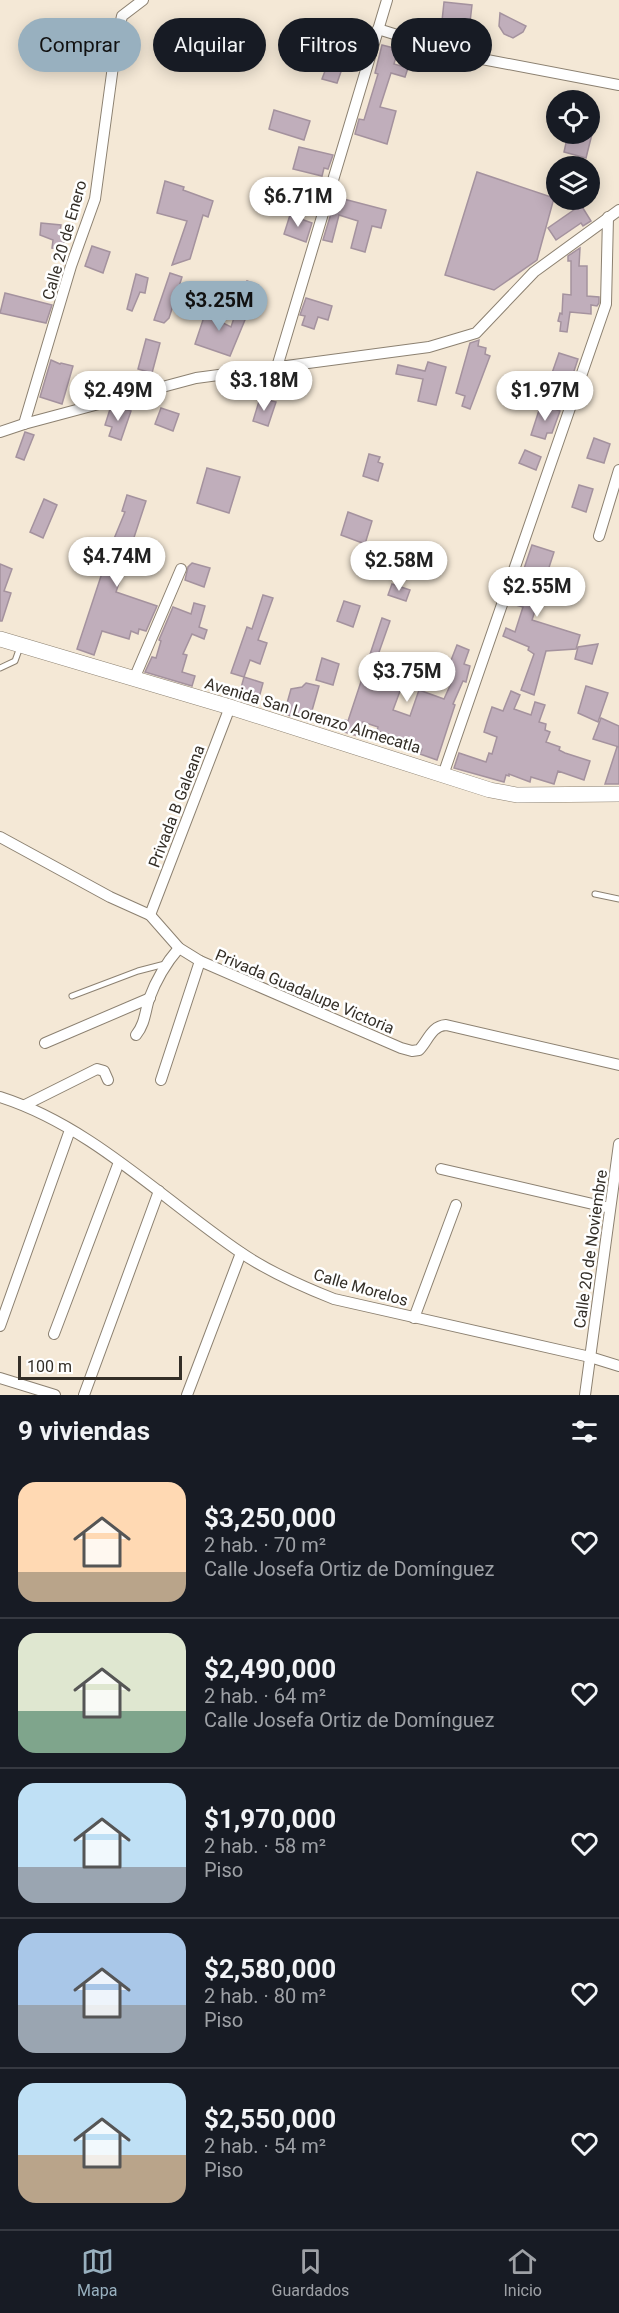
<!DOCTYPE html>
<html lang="es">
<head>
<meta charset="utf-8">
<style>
  body { margin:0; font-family:Roboto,sans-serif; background:#20242c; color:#f1f3f6; height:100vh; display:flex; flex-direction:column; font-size:22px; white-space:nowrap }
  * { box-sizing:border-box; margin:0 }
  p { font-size:20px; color:#9ea1a6 }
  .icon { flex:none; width:33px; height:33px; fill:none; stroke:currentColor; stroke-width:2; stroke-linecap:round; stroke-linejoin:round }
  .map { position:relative; height:1395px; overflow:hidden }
  .sheet { display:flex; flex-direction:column; background:#171b24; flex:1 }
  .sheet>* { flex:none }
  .banner { position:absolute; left:18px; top:18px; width:584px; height:54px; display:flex; gap:12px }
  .controls { position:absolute; left:546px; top:90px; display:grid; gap:12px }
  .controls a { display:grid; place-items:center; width:54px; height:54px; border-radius:50%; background:#171b24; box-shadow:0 3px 15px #0003; font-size:30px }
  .scale { position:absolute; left:18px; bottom:15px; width:164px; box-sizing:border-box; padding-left:6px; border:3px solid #332e27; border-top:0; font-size:16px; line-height:21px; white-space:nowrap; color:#332e27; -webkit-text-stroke:4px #fff; paint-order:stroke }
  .price { position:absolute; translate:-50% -51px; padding:0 14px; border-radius:21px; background:#fff; color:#222; font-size:20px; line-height:39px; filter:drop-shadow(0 2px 3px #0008) }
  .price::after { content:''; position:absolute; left:50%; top:36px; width:18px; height:14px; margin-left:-9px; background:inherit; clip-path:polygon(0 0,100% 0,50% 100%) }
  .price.current { background:#98b0bf; color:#111 }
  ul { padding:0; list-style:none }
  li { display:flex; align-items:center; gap:18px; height:150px; padding:0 18px }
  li+li { border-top:2px solid #363941 }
  li span { display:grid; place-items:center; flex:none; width:168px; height:120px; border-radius:18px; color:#555 }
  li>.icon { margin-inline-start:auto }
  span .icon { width:72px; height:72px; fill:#fffc; stroke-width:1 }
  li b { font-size:26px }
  h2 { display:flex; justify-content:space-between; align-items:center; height:72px; padding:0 18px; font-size:26px }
  .chip { padding:0 21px; border-radius:27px; background:#171b24; box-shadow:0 3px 15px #0003; font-size:21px; line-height:54px }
  .chip.current { background:#98b0bf; color:#111 }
  .tab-bar { display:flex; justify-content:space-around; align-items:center; height:84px; border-top:2px solid #363941; background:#171b24; font-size:16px; color:#9ea1a6 }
  .tab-bar a { display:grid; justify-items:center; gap:3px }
  .tab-bar .current { color:#98b0bf }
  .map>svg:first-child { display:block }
</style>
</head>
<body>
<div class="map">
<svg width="619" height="1395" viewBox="0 0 619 1395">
  <rect width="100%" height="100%" fill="#f4e8d6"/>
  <g fill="#c0aebb" stroke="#a4929e" stroke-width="1.5">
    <path d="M444 2 472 5 467 48 440 40Z"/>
    <path d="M500 13 526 26 523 32 513 38 504 34 499 26Z"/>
    <path d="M382 45 398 49 394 64 408 68 405 77 391 73 380 107 396 111 387 144 355 134 359 119 364 120 378 74 375 73Z"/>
    <path d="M305 63H333L343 66 337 83 322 79 325 71 305 65Z"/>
    <path d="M274 110 310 121 304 140 269 129Z"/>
    <path d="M568 134H592L586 158 564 152Z"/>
    <path d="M299 147 333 155 328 169 324 168 322 176 293 169Z"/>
    <path d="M477 172 554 198 537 260 494 290 445 275Z"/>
    <path d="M165 181 184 187 183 190 213 201 208 217 203 215 190 259 172 265 187 221 157 213Z"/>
    <path d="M336 197 386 210 381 228 372 226 365 252 351 248 358 221 339 215 332 242 323 240Z"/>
    <path d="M581 205 591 221 583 226 581 223 556 240 548 228Z"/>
    <path d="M290 215 312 223 306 242 284 234Z"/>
    <path d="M41 223 61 225 60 231 66 232 65 241 59 249 52 248 53 240 40 235Z"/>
    <path d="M92 246 110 252 103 273 85 266Z"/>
    <path d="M580 248 579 266H587V296L599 297V303L597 306 591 305V314L570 312 567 332 560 331 561 322 558 321 560 313 562 314 563 294 571 295V261H568V256Z"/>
    <path d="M170 273 182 277 169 318 164 323 154 320Z"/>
    <path d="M136 274 148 278 145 293 140 292 132 311 127 309Z"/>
    <path d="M247 281 258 285 252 300 242 297Z"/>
    <path d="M5 293 52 305 46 323 0 313Z"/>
    <path d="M306 298 332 306 328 320 318 317 314 329 302 325 305 316 300 315Z"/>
    <path d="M209 302 219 306 215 319 231 327 236 312 247 315 230 356 195 344Z"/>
    <path d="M146 339 160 343 152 373 138 369Z"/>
    <path d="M479 340 478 346 486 348 485 354 490 356 470 409 462 406 465 396 456 393 470 343Z"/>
    <path d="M559 353 578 359 571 380 552 373Z"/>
    <path d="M51 360 60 364 61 363 73 366 62 404 40 397Z"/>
    <path d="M428 362 446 367 436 405 418 401 423 379 396 374 398 365 425 371Z"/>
    <path d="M260 398 276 402 268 426 253 421Z"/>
    <path d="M541 404 560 411 552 433H547L545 439 531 435Z"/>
    <path d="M117 407 131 411 121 440 109 436 112 427 105 425 110 409Z"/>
    <path d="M161 408 179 414 173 431 155 424Z"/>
    <path d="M25 432 34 435 24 460 16 457Z"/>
    <path d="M594 438 610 444 604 463 587 458Z"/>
    <path d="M525 450 541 457 536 470 519 463Z"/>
    <path d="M369 454 380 457 378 462 383 464 378 481 363 476Z"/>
    <path d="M207 468 240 477 229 513 197 503Z"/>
    <path d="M579 485 593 489 586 512 572 507Z"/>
    <path d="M127 495 146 501 116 592 157 606 146 631 139 629 138 634 131 631 129 639 102 631 94 655 77 649 104 567 100 566 107 545 111 546 125 512 122 511Z"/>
    <path d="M44 499 57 505 43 538 30 532Z"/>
    <path d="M348 512 372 521 365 544 341 535Z"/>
    <path d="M532 545 554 552 532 620 580 635 576 649 546 651 534 695 521 690 534 654 528 650 529 647 503 636 506 628 515 632 523 607 512 604Z"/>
    <path d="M192 563 210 568 204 587 185 580 188 567Z"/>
    <path d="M0 564 12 569 4 591 11 593 2 621H0Z"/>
    <path d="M392 584 410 590 406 601 388 595Z"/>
    <path d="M263 595 273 598 258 640 267 643 260 664 250 660 244 677 263 683 257 705 238 699 244 677 231 673 247 627 252 629Z"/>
    <path d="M344 601 360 606 353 627 337 621Z"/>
    <path d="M194 603 205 606 199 627 207 630 204 639 192 634 183 654 187 655 182 672 195 676 192 686 145 672 152 657 156 658 161 641 159 640 173 607 191 614Z"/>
    <path d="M382 618 390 621 372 672 403 683 393 710 410 716 419 690 444 699 453 679 424 670 427 660 448 668 457 645 469 650 464 664 470 666 466 682 463 681 453 704 455 705 437 760 420 754 422 749 400 742 401 738 377 731 378 727 363 722 358 736 341 731 345 720 348 721Z"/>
    <path d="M598 644 592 664 575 659 578 647Z"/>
    <path d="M322 658 339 664 333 685 316 680Z"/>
    <path d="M306 683 319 686 309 721 284 714 291 689 302 687Z"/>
    <path d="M586 686 608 693 598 722 578 713Z"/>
    <path d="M511 691 520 695 514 709 531 715 535 702 545 705 539 722 546 724 545 730 550 732 546 742 560 747 559 750 565 753 590 761 584 780 558 771 554 784 531 777 530 782 509 774V776L506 775 504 782 454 768 459 753 486 762 489 753 492 754 497 737 484 732 487 722 492 707 503 711Z"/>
    <path d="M601 718 619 726V747L593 739Z"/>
    <path d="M617 747H619V784H605Z"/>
  </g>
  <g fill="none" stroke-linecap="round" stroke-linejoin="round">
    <g stroke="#8c8171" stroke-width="7">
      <g id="service">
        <path d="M0 668 15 661 20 647"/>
        <path d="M595 894 619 899"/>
        <path d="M72 996 138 971 165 964"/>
      </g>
    </g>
    <g stroke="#8c8171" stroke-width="12">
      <g id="minor">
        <path d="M378 29 461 55 619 85"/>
        <path d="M277 367 387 0"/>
        <path d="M24 424 71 266 95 199 116 44 122 16 143 0"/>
        <path d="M0 432 24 424 196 378 429 347 476 333 534 272 619 210"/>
        <path d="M599 536 619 470"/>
        <path d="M134 679 181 569"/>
        <path d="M443 775 606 304 608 217"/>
        <path d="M0 837 110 897 150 915 179 948 200 961 401 1048 412 1051 419 1050C428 1041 431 1026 446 1025L619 1065"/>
        <path d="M150 915 230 707"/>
        <path d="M136 1035C145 1024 145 1012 149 999 156 980 166 963 179 948"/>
        <path d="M45 1043 150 998"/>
        <path d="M161 1080 200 961"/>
        <path d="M0 1097C91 1126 162 1199 240 1252 269 1272 301 1286 334 1299L590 1357 619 1366"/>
        <path d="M25 1105 97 1069 104 1071 108 1080"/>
        <path d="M441 1169 610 1208"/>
        <path d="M414 1318 456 1205"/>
        <path d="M0 1326 70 1130"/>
        <path d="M54 1334 119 1162"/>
        <path d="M0 1378 55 1395"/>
        <path d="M84 1395 159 1191"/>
        <path d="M187 1395 241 1253"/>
        <path d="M585 1395 619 1144"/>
      </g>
    </g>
    <g stroke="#8c8171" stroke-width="16">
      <path id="secondary" d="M0 639 230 707 490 790 517 795 619 794"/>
    </g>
    <use href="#service" stroke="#fff" stroke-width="5"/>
    <use href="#minor" stroke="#fff" stroke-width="10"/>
    <use href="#secondary" stroke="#fff" stroke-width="15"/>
  </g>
  <g text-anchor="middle" stroke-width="5" stroke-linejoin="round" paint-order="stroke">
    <g font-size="16" fill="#332e27" stroke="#fff">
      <text transform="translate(64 240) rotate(-74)" y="6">Calle 20 de Enero</text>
      <text transform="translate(313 715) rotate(17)" y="6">Avenida San Lorenzo Almecatla</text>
      <text transform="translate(176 806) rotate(-69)" y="6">Privada B Galeana</text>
      <text transform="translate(305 991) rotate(23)" y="6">Privada Guadalupe Victoria</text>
      <text transform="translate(590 1249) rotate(-82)" y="6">Calle 20 de Noviembre</text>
      <text transform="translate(361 1287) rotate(16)" y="6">Calle Morelos</text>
    </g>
  </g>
</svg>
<div class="controls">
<a><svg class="icon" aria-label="locate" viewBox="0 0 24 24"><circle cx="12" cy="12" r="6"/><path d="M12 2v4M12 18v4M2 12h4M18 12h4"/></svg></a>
<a><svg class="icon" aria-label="layers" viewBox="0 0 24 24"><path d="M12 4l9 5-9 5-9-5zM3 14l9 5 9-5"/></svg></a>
</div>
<div class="scale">100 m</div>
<b class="price" style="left:298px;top:228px">$6.71M</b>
<b class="price current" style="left:219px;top:332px">$3.25M</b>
<b class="price" style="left:264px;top:412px">$3.18M</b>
<b class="price" style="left:118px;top:422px">$2.49M</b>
<b class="price" style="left:545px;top:422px">$1.97M</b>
<b class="price" style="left:117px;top:588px">$4.74M</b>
<b class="price" style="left:399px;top:592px">$2.58M</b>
<b class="price" style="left:537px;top:618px">$2.55M</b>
<b class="price" style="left:407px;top:703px">$3.75M</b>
<div class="banner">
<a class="chip current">Comprar</a>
<a class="chip">Alquilar</a>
<a class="chip">Filtros</a>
<a class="chip">Nuevo</a>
</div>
</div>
<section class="sheet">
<h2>9 viviendas<svg class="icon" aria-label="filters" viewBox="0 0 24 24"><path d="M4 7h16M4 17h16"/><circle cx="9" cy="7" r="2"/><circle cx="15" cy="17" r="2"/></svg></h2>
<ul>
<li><span style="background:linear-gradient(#ffd9b3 75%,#b9a48a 0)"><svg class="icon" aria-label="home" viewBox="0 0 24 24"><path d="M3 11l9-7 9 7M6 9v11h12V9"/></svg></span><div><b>$3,250,000</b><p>2 hab. · 70 m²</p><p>Calle Josefa Ortiz de Domínguez</p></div><svg class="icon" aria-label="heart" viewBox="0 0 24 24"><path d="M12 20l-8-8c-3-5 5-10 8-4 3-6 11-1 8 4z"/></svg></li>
<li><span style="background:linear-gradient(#dfe7d0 65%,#7fa58c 0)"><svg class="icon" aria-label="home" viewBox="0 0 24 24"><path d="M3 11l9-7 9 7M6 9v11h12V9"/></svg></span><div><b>$2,490,000</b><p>2 hab. · 64 m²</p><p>Calle Josefa Ortiz de Domínguez</p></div><svg class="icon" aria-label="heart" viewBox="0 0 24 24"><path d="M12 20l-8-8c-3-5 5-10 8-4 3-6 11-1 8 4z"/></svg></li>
<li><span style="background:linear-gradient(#bfe0f5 70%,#9aa5b1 0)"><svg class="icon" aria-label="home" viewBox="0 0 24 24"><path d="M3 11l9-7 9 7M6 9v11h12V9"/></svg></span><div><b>$1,970,000</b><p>2 hab. · 58 m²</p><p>Piso</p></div><svg class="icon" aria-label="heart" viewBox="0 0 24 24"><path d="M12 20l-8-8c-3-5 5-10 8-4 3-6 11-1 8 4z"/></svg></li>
<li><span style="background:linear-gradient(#a9c7e8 60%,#9aa5b1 0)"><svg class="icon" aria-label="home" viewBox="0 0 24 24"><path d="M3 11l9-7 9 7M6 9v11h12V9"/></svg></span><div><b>$2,580,000</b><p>2 hab. · 80 m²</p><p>Piso</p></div><svg class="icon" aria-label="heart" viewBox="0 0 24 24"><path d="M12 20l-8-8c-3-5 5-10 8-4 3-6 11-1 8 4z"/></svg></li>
<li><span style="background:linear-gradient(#bfe0f5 60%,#b9a48a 0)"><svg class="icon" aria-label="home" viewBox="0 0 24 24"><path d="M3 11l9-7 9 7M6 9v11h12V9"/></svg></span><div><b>$2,550,000</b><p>2 hab. · 54 m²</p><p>Piso</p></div><svg class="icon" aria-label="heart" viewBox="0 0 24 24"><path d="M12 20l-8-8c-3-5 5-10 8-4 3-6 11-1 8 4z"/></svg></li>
</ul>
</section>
<nav class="tab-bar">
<a class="current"><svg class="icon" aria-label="map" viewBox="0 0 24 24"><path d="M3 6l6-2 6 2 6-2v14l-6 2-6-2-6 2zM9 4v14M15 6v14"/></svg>Mapa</a>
<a><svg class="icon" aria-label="saved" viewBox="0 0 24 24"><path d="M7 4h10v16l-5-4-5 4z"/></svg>Guardados</a>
<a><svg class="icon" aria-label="home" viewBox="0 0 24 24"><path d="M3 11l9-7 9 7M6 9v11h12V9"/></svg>Inicio</a>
</nav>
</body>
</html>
